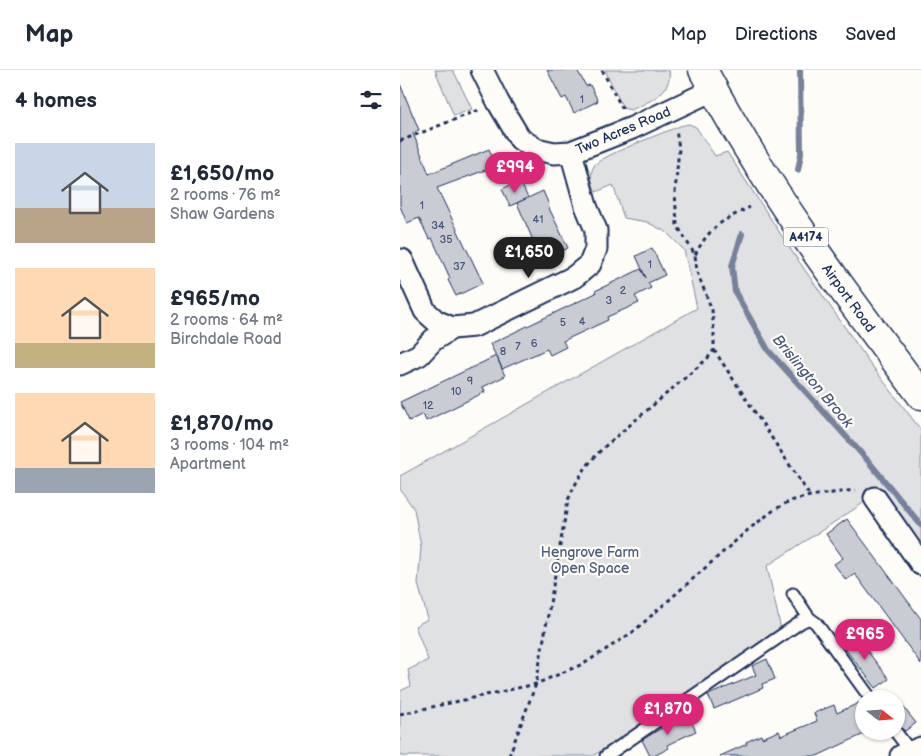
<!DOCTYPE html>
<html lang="en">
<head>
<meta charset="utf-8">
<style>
  body { margin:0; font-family:"Balsamiq Sans",sans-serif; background:#f2f2f3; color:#1f2937; height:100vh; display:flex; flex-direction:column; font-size:19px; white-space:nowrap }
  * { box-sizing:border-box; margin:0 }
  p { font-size:16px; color:#747a83 }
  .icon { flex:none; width:28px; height:28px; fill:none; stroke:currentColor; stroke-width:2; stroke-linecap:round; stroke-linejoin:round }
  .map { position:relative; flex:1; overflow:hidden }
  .sheet { display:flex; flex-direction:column; background:#fff; width:400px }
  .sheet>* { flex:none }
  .needle { width:32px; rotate:107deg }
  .fabs { position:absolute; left:455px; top:620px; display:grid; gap:10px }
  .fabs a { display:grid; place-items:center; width:50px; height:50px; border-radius:50%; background:#fff; box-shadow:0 1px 4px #0004; font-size:25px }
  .price { position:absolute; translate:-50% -42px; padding:0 11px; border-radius:18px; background:#db2777; color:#fff; font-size:16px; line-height:32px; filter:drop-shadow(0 1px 2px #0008) }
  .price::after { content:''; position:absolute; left:50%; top:30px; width:15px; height:11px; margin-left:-8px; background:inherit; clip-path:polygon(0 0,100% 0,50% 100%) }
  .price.on { background:#222; color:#fff }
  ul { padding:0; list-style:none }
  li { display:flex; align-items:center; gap:15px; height:125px; padding:0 15px }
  li span { display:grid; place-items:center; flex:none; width:140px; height:100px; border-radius:0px; color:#555 }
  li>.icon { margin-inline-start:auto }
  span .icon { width:60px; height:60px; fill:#fffc; stroke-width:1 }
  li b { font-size:21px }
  h2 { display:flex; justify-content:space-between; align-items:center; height:60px; padding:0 15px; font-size:21px }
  header { display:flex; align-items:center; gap:30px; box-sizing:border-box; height:70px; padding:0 25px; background:#fff; border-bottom:1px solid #e0e1e3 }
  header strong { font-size:24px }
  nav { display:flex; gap:28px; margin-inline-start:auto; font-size:18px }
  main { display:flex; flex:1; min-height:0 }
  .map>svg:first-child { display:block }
</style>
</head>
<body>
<header>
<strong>Map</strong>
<nav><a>Map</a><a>Directions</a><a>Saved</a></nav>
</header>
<main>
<section class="sheet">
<h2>4 homes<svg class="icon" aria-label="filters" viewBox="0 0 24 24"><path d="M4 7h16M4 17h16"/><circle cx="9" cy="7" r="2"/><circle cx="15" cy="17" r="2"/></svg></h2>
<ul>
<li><span style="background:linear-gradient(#c9d6e8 65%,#b9a48a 0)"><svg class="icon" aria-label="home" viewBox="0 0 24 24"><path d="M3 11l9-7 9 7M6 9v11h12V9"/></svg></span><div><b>£1,650/mo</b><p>2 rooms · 76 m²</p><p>Shaw Gardens</p></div></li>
<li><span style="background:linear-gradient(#ffd9b3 75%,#c2b280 0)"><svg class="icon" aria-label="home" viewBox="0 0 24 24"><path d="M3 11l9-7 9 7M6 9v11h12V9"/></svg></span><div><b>£965/mo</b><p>2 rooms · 64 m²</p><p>Birchdale Road</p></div></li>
<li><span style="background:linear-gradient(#ffd9b3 75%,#9aa5b1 0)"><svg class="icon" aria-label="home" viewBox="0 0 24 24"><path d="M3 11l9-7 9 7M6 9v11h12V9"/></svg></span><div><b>£1,870/mo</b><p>3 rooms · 104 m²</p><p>Apartment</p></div></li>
</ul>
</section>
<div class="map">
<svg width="521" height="686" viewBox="0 0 521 686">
  <rect width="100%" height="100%" fill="#fdfcf7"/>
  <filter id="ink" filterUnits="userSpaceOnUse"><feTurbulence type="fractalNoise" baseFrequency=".02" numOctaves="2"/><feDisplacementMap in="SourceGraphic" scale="10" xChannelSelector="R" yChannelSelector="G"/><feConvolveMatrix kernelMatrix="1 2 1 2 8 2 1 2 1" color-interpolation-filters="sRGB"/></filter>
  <g filter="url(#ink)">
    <g fill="#e0e1e3" stroke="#7e88a0">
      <path d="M35 0H53L72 39 54 46Z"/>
      <path d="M205 0H269C273 23 248 32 231 40L223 38Z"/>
      <path d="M289 54 296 57 315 86 327 82 393 183 469 292 521 360V474L482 418 459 436 367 496 382 564 193 686H0V621L11 616 8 600 28 590 15 556 28 549 18 514 21 477 14 439 0 419V406L297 238 284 180 266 162 247 152 224 148 213 115 196 122C192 113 189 104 194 96 199 86 266 62 280 56Z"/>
    </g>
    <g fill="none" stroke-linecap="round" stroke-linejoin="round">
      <g stroke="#76819c" stroke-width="6">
        <path d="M398 100 401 84 400 0"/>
        <path d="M342 164 332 196 335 222 368 280 469 392 521 455"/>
      </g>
    </g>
    <g fill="#c9ccd3" stroke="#1b2f5e">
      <path d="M147 0H177L186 16 190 15 198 31 174 43 166 27 162 29Z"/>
      <path d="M0 14 19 60 13 63 29 104 89 79 96 96 37 118 83 213 56 226 48 210 50 208 32 168 29 169 19 148 7 153 0 136Z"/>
      <path d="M120 111 128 128 110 136 102 119Z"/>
      <path d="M143 121 149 135 148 136 168 178 142 191 117 133Z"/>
      <path d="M252 178 265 205 248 213 251 218 235 226 239 233 207 247 208 250 163 271 166 277 150 285 147 279 102 299 97 287 105 306 83 317 85 322 26 351 23 344 9 351 0 332 96 286 90 274 196 223 195 221 241 199 246 208 236 186Z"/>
      <path d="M447 449 521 549V594L455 504 446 510 434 494 443 488 426 464Z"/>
      <path d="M454 564 489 609 476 618 441 574Z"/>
      <path d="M367 589 375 609 362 614 363 618 314 639 308 625 356 605 352 596Z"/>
      <path d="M496 628 516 653 505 661 496 654Z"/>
      <path d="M463 631 464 664 417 686H320L347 674 346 672 361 665 362 668 379 661 381 666 417 651 414 643 434 635 437 643Z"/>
      <path d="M289 647 296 661 267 675 269 678 254 686H250L242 670 260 659Z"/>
    </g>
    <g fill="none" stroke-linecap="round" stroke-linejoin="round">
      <g stroke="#1b2f5e" stroke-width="15">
        <g id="lane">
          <path d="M393 524 409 548 416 553 471 629"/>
          <path d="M495 661 511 682"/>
          <path d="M206 686 401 552 409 548"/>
        </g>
      </g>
      <g stroke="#1b2f5e" stroke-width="25">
        <g id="street">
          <path d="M82 0 98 32 120 69 136 79 154 83 171 82 232 58 313 20"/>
          <path d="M2 190 25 241 36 251 52 258"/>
          <path d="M0 294 19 285 33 270 52 258 74 256 174 207 190 194 196 179V160L186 136 171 82"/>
          <path d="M475 428 521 494"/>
          <path d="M501 686 521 678"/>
        </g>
      </g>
      <g stroke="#1b2f5e" stroke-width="31">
        <path id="highway" d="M303 0C364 116 442 220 521 325"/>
      </g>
      <g stroke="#1b2f5e" stroke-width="3" stroke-dasharray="4 4" stroke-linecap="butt">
        <path d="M202 0 223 40"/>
        <path d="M0 71 79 40"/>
        <path d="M295 185C310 156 322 151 350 137"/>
        <path d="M314 280 410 426"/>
        <path d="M0 644 136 614 185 593 233 562 349 459 374 440 390 431 410 426 455 420"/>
        <path d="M109 686 136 614 168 430C177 409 186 395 203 378L307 289 314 280V263L312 240 297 202 295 185 277 155 275 122 279 78 276 60"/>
      </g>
      <use href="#lane" stroke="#fdfcf7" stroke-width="11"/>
      <use href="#street" stroke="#fdfcf7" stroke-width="21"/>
      <use href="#highway" stroke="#fdfcf7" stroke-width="28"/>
    </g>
  </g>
  <g text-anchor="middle" stroke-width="4.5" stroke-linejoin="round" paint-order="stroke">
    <g font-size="11" fill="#46567b">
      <text x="182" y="33">1</text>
      <text x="22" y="139">1</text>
      <text x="138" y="153">41</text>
      <text x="38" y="159">34</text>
      <text x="46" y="173">35</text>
      <text x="250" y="198">1</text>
      <text x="59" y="200">37</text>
      <text x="223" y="224">2</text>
      <text x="209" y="234">3</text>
      <text x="182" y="255">4</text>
      <text x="163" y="256">5</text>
      <text x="134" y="277">6</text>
      <text x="118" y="280">7</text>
      <text x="103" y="285">8</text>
      <text x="70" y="315">9</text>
      <text x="56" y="325">10</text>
      <text x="28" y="339">12</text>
    </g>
    <rect fill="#fdfcf7" stroke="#5f6c8c" stroke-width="1" x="383.5" y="157.5" width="45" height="19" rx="4"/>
    <g font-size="12" font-weight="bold" fill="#1b2f5e">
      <text x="406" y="171">A4174</text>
    </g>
    <g font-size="14" fill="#1b2f5e" stroke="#fdfcf7">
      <text transform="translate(223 60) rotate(-23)" y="5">Two Acres Road</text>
      <text transform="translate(449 228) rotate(54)" y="5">Airport Road</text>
    </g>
    <g font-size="14" fill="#4c5c7f" stroke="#fdfcf7">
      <text x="190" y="487">Hengrove Farm<tspan x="190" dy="16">Open Space</tspan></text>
    </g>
    <g font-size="15" font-style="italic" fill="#49587d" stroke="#fdfcf7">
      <text transform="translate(413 311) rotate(50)" y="5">Brislington Brook</text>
    </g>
  </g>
</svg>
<div class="fabs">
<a><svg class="needle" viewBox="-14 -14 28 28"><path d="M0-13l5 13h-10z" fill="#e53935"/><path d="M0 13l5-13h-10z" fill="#747a83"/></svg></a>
</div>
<b class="price" style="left:115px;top:124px">£994</b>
<b class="price on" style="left:129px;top:209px">£1,650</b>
<b class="price" style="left:465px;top:591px">£965</b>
<b class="price" style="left:268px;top:666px">£1,870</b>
</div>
</main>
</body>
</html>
